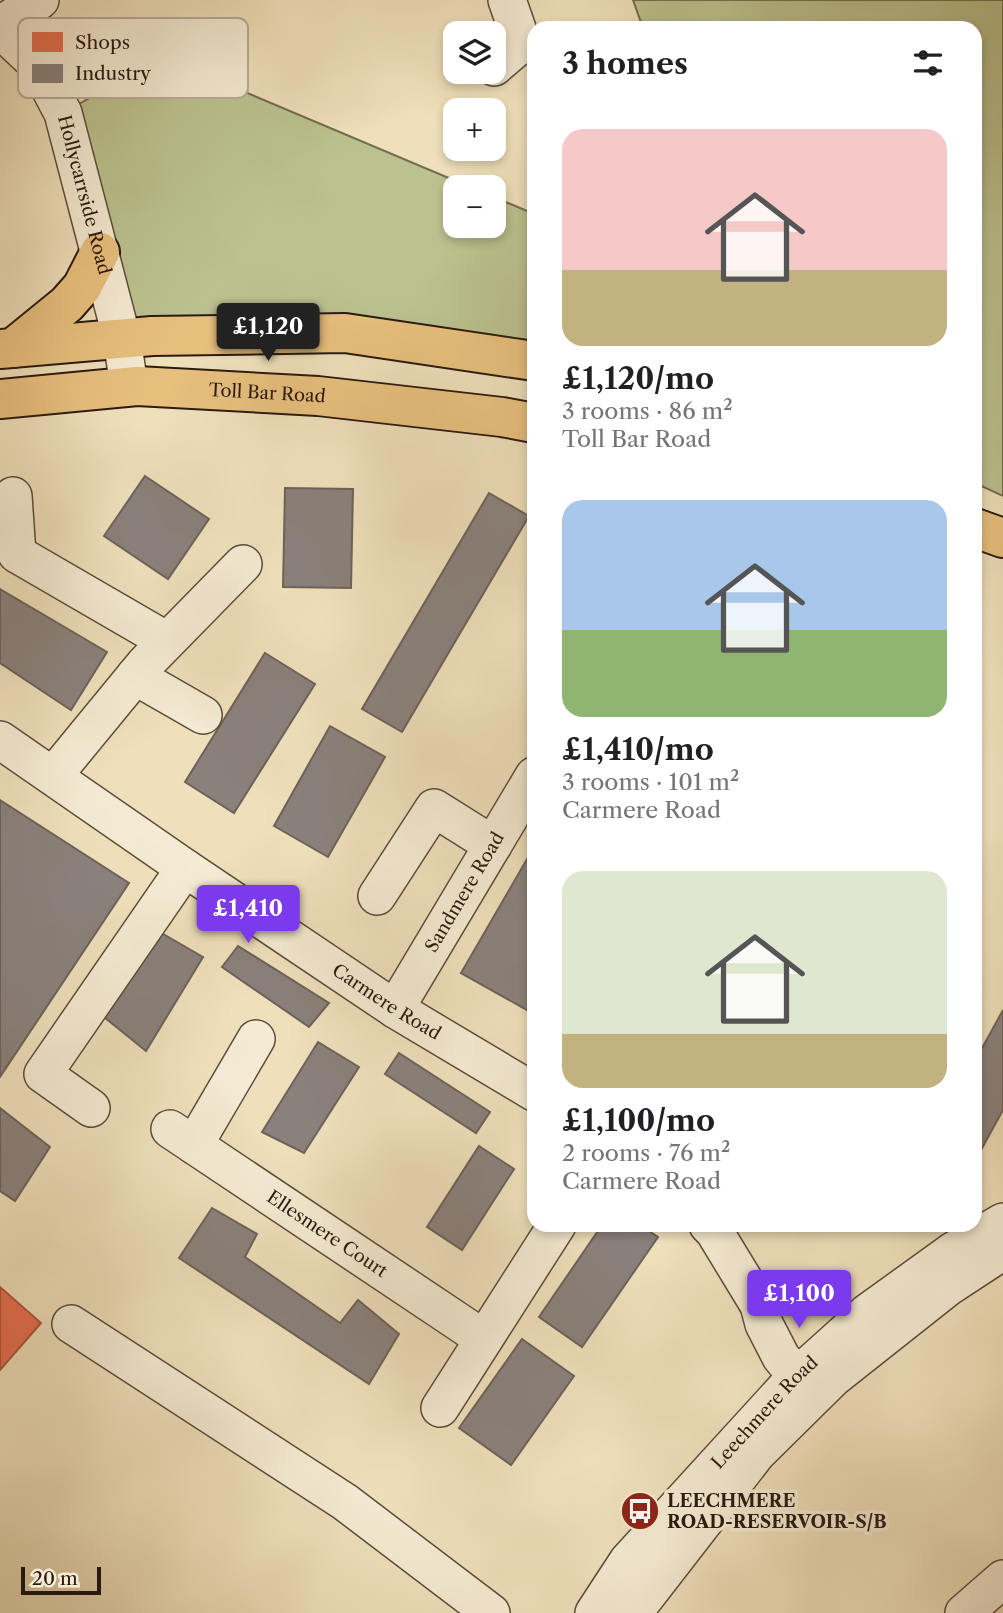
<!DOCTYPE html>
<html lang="en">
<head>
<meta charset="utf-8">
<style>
  body { margin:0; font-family:"Libre Caslon Text",serif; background:#f2f2f2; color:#202124; height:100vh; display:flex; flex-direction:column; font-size:26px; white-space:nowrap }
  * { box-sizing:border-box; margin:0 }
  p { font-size:23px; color:#757577 }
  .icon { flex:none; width:38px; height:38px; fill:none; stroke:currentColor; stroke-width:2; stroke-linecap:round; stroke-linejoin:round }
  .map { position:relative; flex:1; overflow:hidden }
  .panel { position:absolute; left:527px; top:21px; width:455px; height:1211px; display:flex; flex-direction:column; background:#fff; border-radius:21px; box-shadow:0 4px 10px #0003 }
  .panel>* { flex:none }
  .controls { position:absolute; left:443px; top:21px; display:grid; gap:14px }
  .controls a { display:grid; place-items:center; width:63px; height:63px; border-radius:14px; background:#fff; box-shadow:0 4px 10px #0003; font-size:35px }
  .scale { position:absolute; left:21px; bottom:18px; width:80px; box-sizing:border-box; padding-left:7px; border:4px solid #2a1a11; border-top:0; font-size:19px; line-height:24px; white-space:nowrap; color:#2a1a11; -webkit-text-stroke:5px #f5ebd3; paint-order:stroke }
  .price { position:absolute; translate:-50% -60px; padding:0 16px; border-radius:7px; background:#7c3aed; color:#fff; font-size:23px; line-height:46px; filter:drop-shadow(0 2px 4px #0008) }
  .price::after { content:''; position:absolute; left:50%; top:42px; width:21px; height:16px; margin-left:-10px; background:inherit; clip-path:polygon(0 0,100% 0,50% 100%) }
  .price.on { background:#222; color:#fff }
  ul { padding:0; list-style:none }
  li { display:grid; align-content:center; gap:14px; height:371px; padding:0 35px }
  li span { display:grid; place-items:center; height:217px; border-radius:21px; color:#555 }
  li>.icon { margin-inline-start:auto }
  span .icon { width:126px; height:126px; fill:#fffc; stroke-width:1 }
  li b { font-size:30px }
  h2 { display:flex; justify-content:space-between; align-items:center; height:84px; padding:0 35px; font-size:30px }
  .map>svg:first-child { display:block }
</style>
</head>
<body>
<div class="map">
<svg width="1003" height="1613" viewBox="0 0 1003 1613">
  <rect width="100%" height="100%" fill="#efe0bb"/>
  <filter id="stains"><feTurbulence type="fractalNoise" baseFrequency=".00286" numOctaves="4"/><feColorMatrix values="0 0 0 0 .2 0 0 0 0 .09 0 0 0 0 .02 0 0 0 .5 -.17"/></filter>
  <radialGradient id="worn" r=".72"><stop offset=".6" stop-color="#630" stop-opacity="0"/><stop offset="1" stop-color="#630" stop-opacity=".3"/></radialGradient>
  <g fill="#bbc28f" stroke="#726e50" stroke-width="2">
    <path d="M633 0H1003V496L975 483V28H643Z"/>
    <path d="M162 57 470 187H455V226H494V197L534 214V356L122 339 63 113Z"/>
  </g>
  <path fill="#e76f51" stroke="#ae563e" stroke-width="2" d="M0 1287 41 1323 0 1370Z"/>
  <g fill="#8a817c" stroke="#6d625c" stroke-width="2">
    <path d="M145 476 209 519 168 579 104 536Z"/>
    <path d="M285 488 353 489 351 588 283 587Z"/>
    <path d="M489 493 529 516 402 732 362 709Z"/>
    <path d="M0 589 107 652 71 710 0 663Z"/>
    <path d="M265 653 315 684 234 813 185 782Z"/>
    <path d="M330 726 385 757 328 857 274 826Z"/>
    <path d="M0 800 129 883 0 1077Z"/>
    <path d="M534 847V1014L461 973Z"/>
    <path d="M158 931 203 957 146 1051 104 1017Z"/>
    <path d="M238 946 329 1003 309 1027 222 967Z"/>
    <path d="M1003 1010V1110L975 1161V1061Z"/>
    <path d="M318 1042 359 1067 304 1153 262 1132Z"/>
    <path d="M399 1053 490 1112 476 1133 385 1074Z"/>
    <path d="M0 1108 50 1147 15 1201 0 1191Z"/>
    <path d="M479 1146 514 1169 462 1250 427 1227Z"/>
    <path d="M212 1208 257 1234 245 1257 340 1323 358 1300 399 1334 369 1384 179 1258Z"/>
    <path d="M602 1225H640L658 1237 582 1347 539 1317Z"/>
    <path d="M522 1339 574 1376 511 1465 459 1428Z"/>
  </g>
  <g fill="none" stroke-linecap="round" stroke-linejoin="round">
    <g stroke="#5b4c3c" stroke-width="40">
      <g id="minor">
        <path d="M0 25 40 0"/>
        <path id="s1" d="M0 29 37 64 63 113 122 339 129 386"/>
        <path d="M494 67 522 43 507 0"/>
        <path d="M13 496 17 554 167 641"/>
        <path d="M135 676 203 715"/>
        <path id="s2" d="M0 740 185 868 395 1009 534 1092"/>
        <path d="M53 776 145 664 243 564"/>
        <path d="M377 896 434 808 493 845"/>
        <path id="s3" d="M395 1009 534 776"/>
        <path d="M91 1108 43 1074 185 868"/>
        <path id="s4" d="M170 1129 484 1339"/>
        <path d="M194 1145 256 1039"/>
        <path d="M708 1225 714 1231 759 1305 764 1324 781 1357 811 1394"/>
        <path d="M71 1324 345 1502 491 1613"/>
        <path d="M440 1408 557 1225"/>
        <path id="s5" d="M594 1613 628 1561 796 1377 867 1313 953 1251 1003 1222"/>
        <path d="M633 1613 757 1453 833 1378 948 1287 1003 1251"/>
        <path d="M964 1613 1003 1579"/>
      </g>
    </g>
    <g stroke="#2a1a11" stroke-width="42">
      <g id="major">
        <path d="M13 348 67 304 82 287 100 252"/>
        <path d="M0 349 152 336 345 333 534 361"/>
        <path id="s6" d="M0 399 137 386 318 396 502 417 534 423"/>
        <path d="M975 528 1003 538"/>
      </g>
    </g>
    <use href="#minor" stroke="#f5ebd3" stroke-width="37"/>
    <use href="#major" stroke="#e8c07e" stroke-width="38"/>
  </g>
  <defs>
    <g id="bus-disc" transform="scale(2.0125)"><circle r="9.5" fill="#8f2418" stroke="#f5ebd3"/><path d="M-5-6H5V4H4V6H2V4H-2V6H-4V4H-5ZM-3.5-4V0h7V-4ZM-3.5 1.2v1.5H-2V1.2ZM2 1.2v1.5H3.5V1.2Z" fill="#fff"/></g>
  </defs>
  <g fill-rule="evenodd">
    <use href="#bus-disc" x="640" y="1511"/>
  </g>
  <g text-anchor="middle" stroke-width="7" stroke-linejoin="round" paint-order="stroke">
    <g font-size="18" fill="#2a1a11" stroke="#f5ebd3">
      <text dy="6" stroke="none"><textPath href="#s1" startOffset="191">Hollycarrside Road</textPath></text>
      <text dy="6" stroke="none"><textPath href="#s6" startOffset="268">Toll Bar Road</textPath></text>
      <text dy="6" stroke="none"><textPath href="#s3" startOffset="136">Sandmere Road</textPath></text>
      <text dy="6" stroke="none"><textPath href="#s2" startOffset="467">Carmere Road</textPath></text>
      <text dy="6" stroke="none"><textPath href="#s4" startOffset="189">Ellesmere Court</textPath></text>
      <text dy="6" stroke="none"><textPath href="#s5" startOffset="264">Leechmere Road</textPath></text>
    </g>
    <g font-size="18" font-weight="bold" fill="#2a1a11" stroke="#f5ebd3" text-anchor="start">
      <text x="667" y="1507">LEECHMERE<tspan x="667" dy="21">ROAD-RESERVOIR-S/B</tspan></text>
    </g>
  </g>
  <rect x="18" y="18" width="230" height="80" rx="10" fill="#f5ebd3" stroke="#b8ac99" stroke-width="2"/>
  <rect x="32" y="32" width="31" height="20" fill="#e76f51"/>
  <rect x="32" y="64" width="31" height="19" fill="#8a817c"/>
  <g font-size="19" fill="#2a1a11">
    <text x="75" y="49">Shops</text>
    <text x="75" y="80">Industry</text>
  </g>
  <rect width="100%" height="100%" filter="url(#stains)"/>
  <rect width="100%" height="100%" fill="url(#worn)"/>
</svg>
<div class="controls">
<a><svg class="icon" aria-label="layers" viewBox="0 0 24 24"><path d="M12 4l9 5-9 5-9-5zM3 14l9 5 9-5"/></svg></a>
<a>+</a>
<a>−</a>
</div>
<div class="scale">20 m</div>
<b class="price on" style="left:268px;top:363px">£1,120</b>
<b class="price" style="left:248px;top:945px">£1,410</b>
<b class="price" style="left:799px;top:1330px">£1,100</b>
<section class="panel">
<h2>3 homes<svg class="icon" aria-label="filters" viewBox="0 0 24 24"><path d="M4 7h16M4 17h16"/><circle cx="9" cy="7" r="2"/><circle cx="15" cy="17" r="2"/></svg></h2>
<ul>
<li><span style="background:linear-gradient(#f6c9c9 65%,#c2b280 0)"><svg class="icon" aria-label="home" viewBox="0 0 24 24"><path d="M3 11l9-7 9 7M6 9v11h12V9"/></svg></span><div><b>£1,120/mo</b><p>3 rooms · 86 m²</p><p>Toll Bar Road</p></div></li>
<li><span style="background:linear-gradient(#a9c7e8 60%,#8fb573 0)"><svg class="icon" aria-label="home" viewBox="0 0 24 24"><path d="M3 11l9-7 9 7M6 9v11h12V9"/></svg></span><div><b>£1,410/mo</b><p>3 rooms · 101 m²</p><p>Carmere Road</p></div></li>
<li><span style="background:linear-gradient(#dfe7d0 75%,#c2b280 0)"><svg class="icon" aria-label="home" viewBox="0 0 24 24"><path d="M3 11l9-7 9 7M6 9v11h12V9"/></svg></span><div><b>£1,100/mo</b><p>2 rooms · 76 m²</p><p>Carmere Road</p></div></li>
</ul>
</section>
</div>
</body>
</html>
